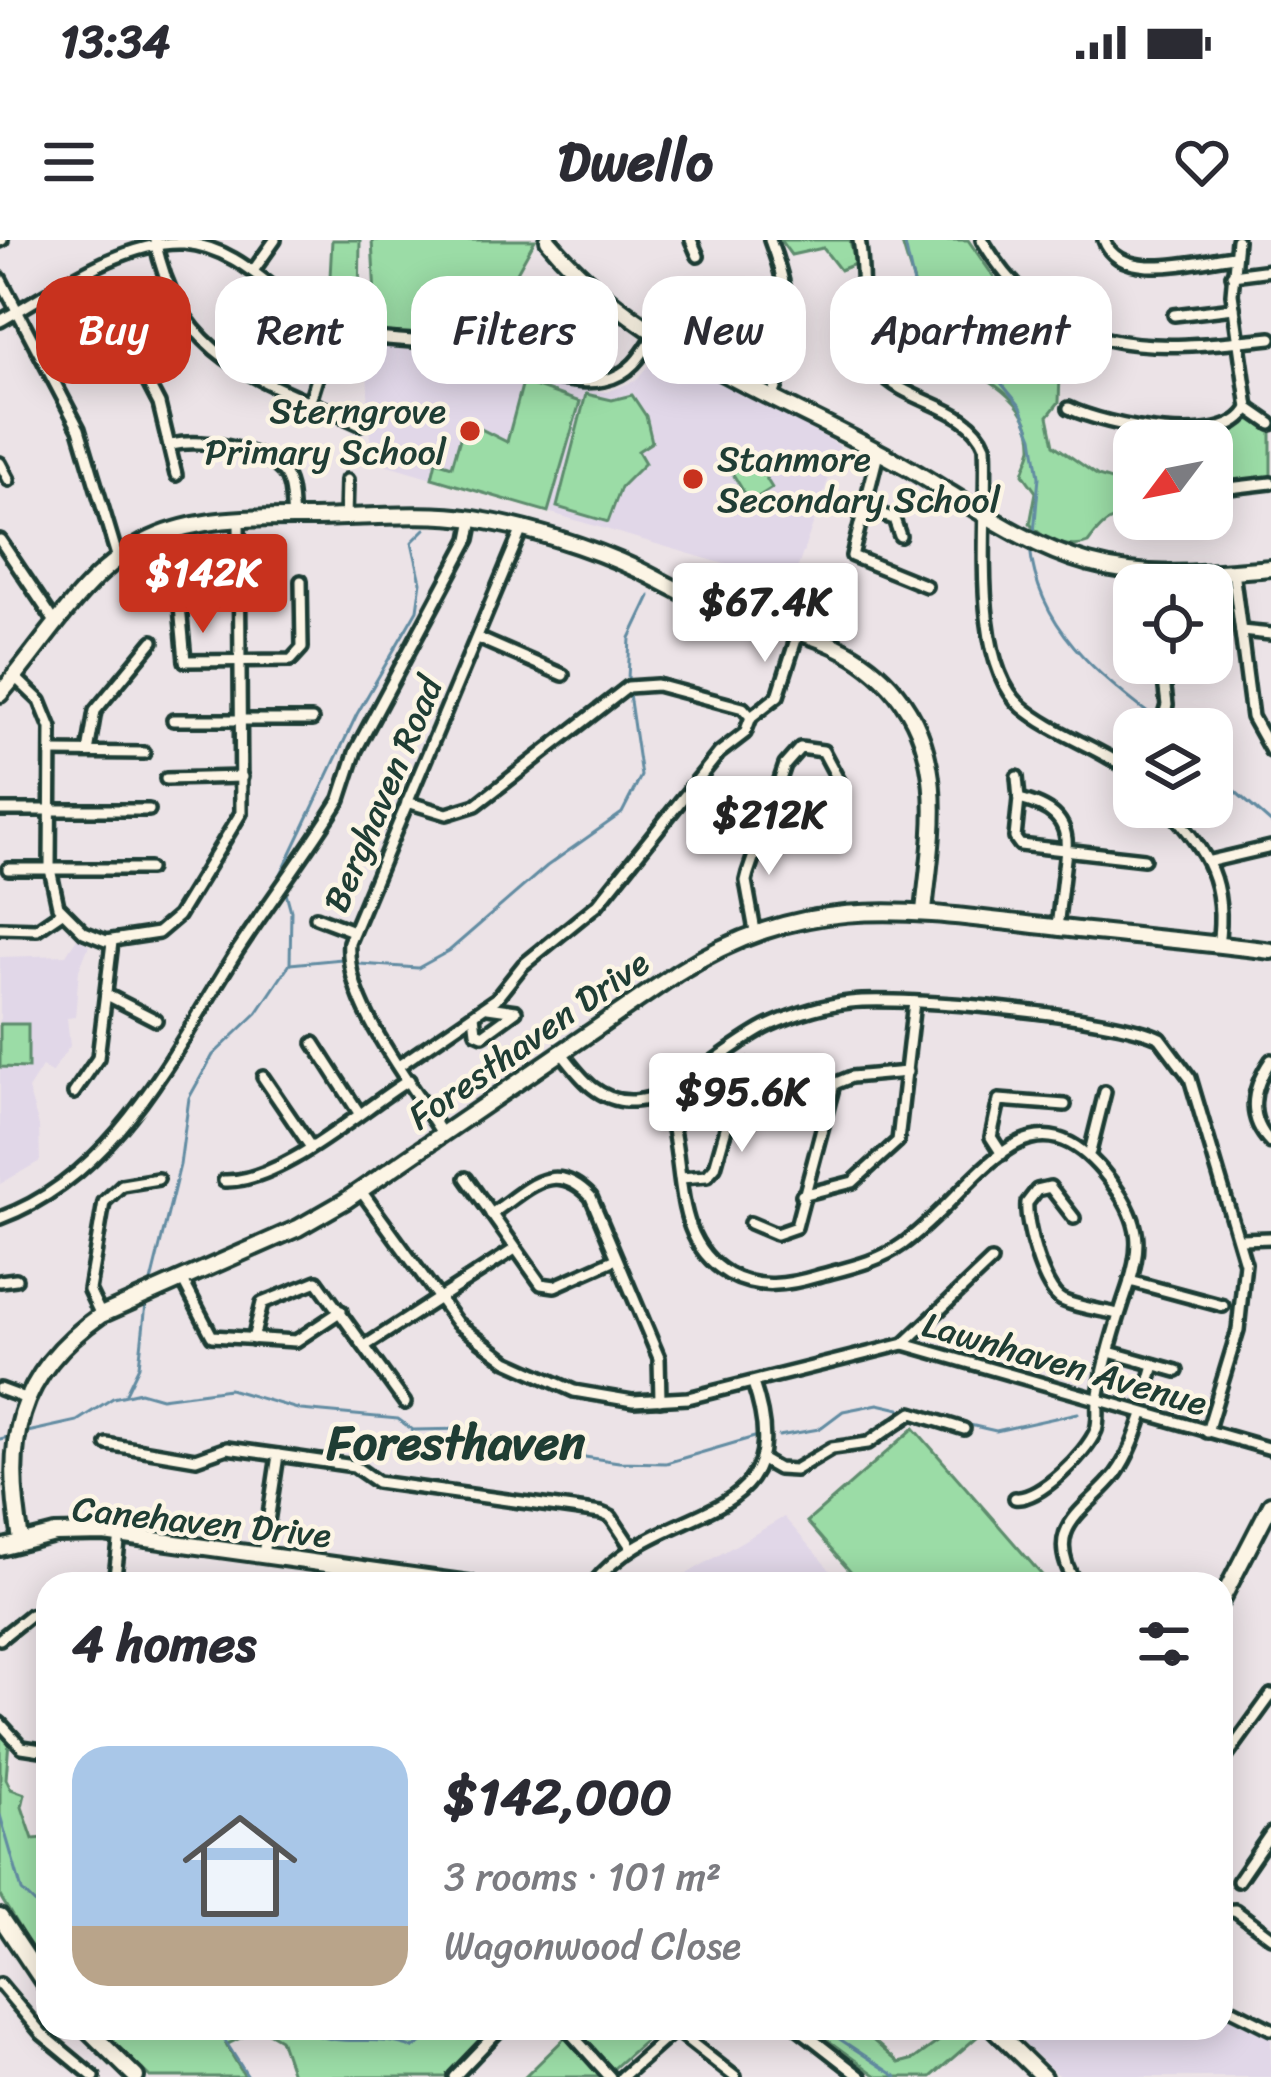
<!DOCTYPE html>
<html lang="en">
<head>
<meta charset="utf-8">
<style>
  body { margin:0; font-family:Sriracha,sans-serif; background:#f2f2f3; color:#2b2b33; height:100vh; display:flex; flex-direction:column; font-size:45px; white-space:nowrap }
  * { box-sizing:border-box; margin:0 }
  p { font-size:39px; color:#7c7c81 }
  .icon { flex:none; width:66px; height:66px; fill:none; stroke:currentColor; stroke-width:2; stroke-linecap:round; stroke-linejoin:round }
  .map { position:relative; flex:1; overflow:hidden }
  .details { position:absolute; left:36px; top:1332px; width:1197px; height:468px; display:flex; flex-direction:column; background:#fff; border-radius:36px; box-shadow:0 6px 30px #0003 }
  .details>* { flex:none }
  .top-card { position:absolute; left:36px; top:36px; width:1200px; height:108px; display:flex; gap:24px }
  .needle { width:78px; rotate:238deg }
  .buttons { position:absolute; left:1113px; top:180px; display:grid; gap:24px }
  .buttons a { display:grid; place-items:center; width:120px; height:120px; border-radius:24px; background:#fff; box-shadow:0 6px 30px #0003; font-size:60px }
  .price { position:absolute; translate:-50% -102px; padding:0 27px; border-radius:12px; background:#fff; color:#222; font-size:39px; line-height:78px; filter:drop-shadow(0 3px 6px #0008) }
  .price::after { content:''; position:absolute; left:50%; top:72px; width:36px; height:27px; margin-left:-18px; background:inherit; clip-path:polygon(0 0,100% 0,50% 100%) }
  .price.on { background:#c8321e; color:#fff }
  ul { padding:0; list-style:none }
  li { display:flex; align-items:center; gap:36px; height:300px; padding:0 36px }
  li span { display:grid; place-items:center; flex:none; width:336px; height:240px; border-radius:36px; color:#555 }
  li>.icon { margin-inline-start:auto }
  span .icon { width:144px; height:144px; fill:#fffc; stroke-width:1 }
  li b { font-size:51px }
  h2 { display:flex; justify-content:space-between; align-items:center; height:144px; padding:0 36px; font-size:51px }
  .tag { padding:0 42px; border-radius:36px; background:#fff; box-shadow:0 6px 30px #0003; font-size:42px; line-height:108px }
  .tag.on { background:#c8321e; color:#fff }
  .status { display:flex; justify-content:space-between; align-items:center; height:84px; padding:0 60px; background:#fff; direction:ltr }
  .status svg { height:33px; fill:currentColor }
  header { display:flex; justify-content:space-between; align-items:center; height:156px; padding:0 36px; background:#fff; font-size:54px; font-weight:800 }
  .map>svg:first-child { display:block }
</style>
</head>
<body>
<div class="status"><b>13:34</b><svg viewBox="0 0 49 12"><path d="M0 12V9h3v3zM5 12V6h3v6zM10 12V3h3v9zM15 12V0h3v12zM26 1h20v11H26zM47 4h2v5h-2z"/></svg></div>
<header><svg class="icon" aria-label="menu" viewBox="0 0 24 24"><path d="M4 6h16M4 12h16M4 18h16"/></svg>Dwello<svg class="icon" aria-label="heart" viewBox="0 0 24 24"><path d="M12 20l-8-8c-3-5 5-10 8-4 3-6 11-1 8 4z"/></svg></header>
<div class="map">
<svg width="1271" height="1837" viewBox="0 0 1271 1837">
  <rect width="100%" height="100%" fill="#ece3e7"/>
  <filter id="ink" filterUnits="userSpaceOnUse"><feTurbulence type="fractalNoise" baseFrequency=".00833" numOctaves="2"/><feDisplacementMap in="SourceGraphic" scale="24" xChannelSelector="R" yChannelSelector="G"/><feConvolveMatrix kernelMatrix="1 2 1 2 8 2 1 2 1" color-interpolation-filters="sRGB"/></filter>
  <g filter="url(#ink)">
    <g fill="#e1d7e8">
      <path d="M366 105 441 109 583 150 607 152 635 141 658 114H678L840 206 792 344 371 220Z"/>
      <path d="M77 698 89 705 79 730 75 777 67 778 70 806 51 833 42 827 28 849 39 886 40 921 0 944V717L66 715Z"/>
      <path d="M784 1277 842 1344H670L695 1329Z"/>
      <path d="M1221 1773 1271 1796V1837H1060L1008 1788H1221Z"/>
    </g>
    <g fill="#9bdca6" stroke="#5d8c6d" stroke-width="3">
      <path d="M332 0H360L359 66 337 56 344 47 330 37Z"/>
      <path d="M372 0H535L516 34 541 62 522 114 444 96 377 94Z"/>
      <path d="M780 0H850L855 24 840 30 823 8 791 15Z"/>
      <path d="M901 0H968L1017 70 1007 98 1060 135 1059 162 1048 176 1054 205 1098 236 1134 247V279H1154L1151 285C1114 279 1111 271 1088 303 1070 311 1043 300 1030 284L1036 252 1023 234C1025 225 1031 216 1032 207 1034 148 951 123 911 99L917 53Z"/>
      <path d="M523 142 580 162 548 272 432 238 436 221 452 226 465 181 507 202Z"/>
      <path d="M586 154 612 160 632 155 646 176 652 202 638 211 645 223 621 247 608 282 557 267Z"/>
      <path d="M1252 179 1271 192V239L1212 246C1212 200 1211 199 1252 179Z"/>
      <path d="M750 212 772 248 750 262 728 226Z"/>
      <path d="M0 784H28V828L0 827Z"/>
      <path d="M914 1188 1047 1341 1044 1344H861L807 1282Z"/>
      <path d="M0 1489 9 1501 6 1539 11 1549 25 1554 22 1567 33 1599 46 1598 48 1605V1736L0 1656Z"/>
      <path d="M99 1788H492L447 1837H293L280 1799 261 1788 226 1805 245 1837H150Z"/>
      <path d="M575 1788H659L604 1837H525Z"/>
      <path d="M811 1788H859L899 1823 914 1819 957 1788 985 1790 931 1837H878Z"/>
    </g>
    <g fill="none" stroke-linecap="round" stroke-linejoin="round">
      <g stroke="#628ca2" stroke-width="3">
        <path d="M904 0 918 63 939 68 1021 167 1033 197 1039 237 1034 293"/>
        <path d="M1030 307C1038 387 1097 434 1157 480"/>
        <path d="M628 439 630 398 650 356"/>
        <path d="M1168 488V489"/>
        <path d="M1212 531 1271 583"/>
        <path d="M290 724 291 671 281 634 357 474 417 370 421 342 412 302 425 289"/>
        <path d="M360 724 418 728 449 711 547 626 622 573 641 536 629 454"/>
        <path d="M150 1046 180 925 189 858 213 815 257 773 290 724 342 719"/>
        <path d="M126 1153 139 1126 146 1064"/>
        <path d="M23 1193 77 1181 113 1158 140 1152 161 1158 229 1149 301 1170 398 1179 413 1190 467 1189 523 1208 619 1222 666 1223 758 1196"/>
        <path d="M779 1196 819 1189 843 1171 878 1164 996 1191 1078 1173"/>
        <path d="M0 1199 8 1197"/>
        <path d="M0 1575 22 1651 48 1676"/>
        <path d="M217 1788 248 1837"/>
        <path d="M301 1788C343 1812 373 1791 413 1808L443 1788"/>
        <path d="M823 1788 897 1837"/>
      </g>
      <g stroke="#1f3d34" stroke-width="18">
        <g id="street">
          <path d="M155 0C180 123 260 138 360 184"/>
          <path d="M691 0 698 16"/>
          <path d="M770 0C792 59 796 97 773 156"/>
          <path d="M859 0C867 38 855 98 879 130 905 164 969 164 985 206 989 274 968 420 1022 467 1055 495 1100 507 1134 534"/>
          <path d="M982 0C1055 121 1149 111 1271 98"/>
          <path d="M1104 0C1120 44 1198 20 1234 16"/>
          <path d="M0 1 2 0"/>
          <path d="M253 31 275 0"/>
          <path d="M90 32 159 164 176 235"/>
          <path d="M1232 35 1271 30"/>
          <path d="M0 38 79 189 118 319"/>
          <path d="M1174 75 1234 68"/>
          <path d="M0 81C53 52 122 0 184 3 244 8 276 59 326 84 369 105 417 97 462 107 504 116 561 150 604 140 631 135 643 113 656 92"/>
          <path d="M310 161 333 87"/>
          <path d="M1069 168C1104 185 1226 212 1248 168L1232 54 1237 0"/>
          <path d="M1248 168 1271 184"/>
          <path d="M171 205C200 199 260 207 282 231 293 243 291 263 293 278"/>
          <path d="M878 214 852 316 926 346"/>
          <path d="M0 223 9 240"/>
          <path d="M1212 250 1271 243"/>
          <path d="M862 267 894 279 900 296"/>
          <path d="M346 278 347 240"/>
          <path d="M0 300 57 385"/>
          <path d="M1233 331 1252 477 1271 511"/>
          <path d="M179 355 185 421 291 420 302 408 301 341"/>
          <path d="M1241 391 1271 394"/>
          <path d="M478 398 563 435"/>
          <path d="M15 437 40 461 51 488 50 629 58 666 84 692 106 701 158 693 178 676 241 573 239 280"/>
          <path d="M751 477 778 456 799 390"/>
          <path d="M173 480H312"/>
          <path d="M1160 489 1167 465 1162 423"/>
          <path d="M52 512 144 513"/>
          <path d="M88 512 95 471 153 401"/>
          <path d="M1017 537 1019 559"/>
          <path d="M166 539 242 537"/>
          <path d="M1167 567C1208 612 1227 644 1218 705"/>
          <path d="M0 570H149"/>
          <path d="M1211 621 1271 607"/>
          <path d="M8 629H149"/>
          <path d="M316 677 353 691"/>
          <path d="M0 688 37 689 62 672"/>
          <path d="M1057 688 1066 610C1069 578 1048 566 1019 559L1015 598 1020 605 1144 619"/>
          <path d="M755 691 746 641 748 633 785 525 800 508 823 511 840 543C837 582 795 581 764 586"/>
          <path d="M107 755 156 780"/>
          <path d="M474 775 476 792 483 795 516 771 488 767"/>
          <path d="M314 803 359 873"/>
          <path d="M561 812C580 837 599 863 634 861 675 859 730 803 770 785 795 774 822 765 850 762 904 756 1115 775 1160 798L1190 838 1245 1023 1238 1090 1207 1192"/>
          <path d="M1271 820C1252 848 1246 877 1271 903"/>
          <path d="M400 825 496 759 523 725 598 664 719 513 745 493 751 477 743 468 657 445 628 447 476 565 447 574 407 562"/>
          <path d="M263 837 310 906"/>
          <path d="M74 853 98 818 112 702"/>
          <path d="M661 854C691 912 664 996 729 1034 758 1050 788 1045 818 1036 847 1028 878 1022 903 1004 979 949 1030 828 1115 947 1141 983 1142 1007 1128 1048 1116 1083 1105 1119 1099 1154 1096 1166 1100 1178 1096 1190 1087 1213 1039 1261 1015 1258"/>
          <path d="M443 895C411 843 344 763 349 702L521 291"/>
          <path d="M1090 912 1105 852"/>
          <path d="M1002 914 991 897 999 860 1065 865"/>
          <path d="M466 938 541 1044 555 1046 616 1019"/>
          <path d="M681 938 707 936 715 927 744 825"/>
          <path d="M224 941C282 943 360 870 409 840"/>
          <path d="M361 951 457 1083 507 1121 574 1151 633 1161 688 1158 904 1104 1271 1209"/>
          <path d="M802 955 853 942 898 901 914 762"/>
          <path d="M491 974C527 950 553 917 591 957L659 1118 660 1160"/>
          <path d="M0 978C118 935 174 810 238 710 272 658 308 611 340 559L356 510 469 299 473 279"/>
          <path d="M1074 978 1050 947 1037 950 1027 963C1025 984 1043 1050 1062 1060 1079 1068 1101 1070 1118 1074"/>
          <path d="M750 983 776 994 796 987 834 844 851 837 907 832"/>
          <path d="M1241 999 1271 998"/>
          <path d="M182 1039 212 1096 296 1101 341 1071"/>
          <path d="M0 1041 16 1039"/>
          <path d="M1130 1041 1223 1066"/>
          <path d="M101 1075 89 1050 104 962 122 945 158 939"/>
          <path d="M253 1099 262 1063 317 1041 405 1163"/>
          <path d="M904 1104 991 1021"/>
          <path d="M365 1106 515 1009"/>
          <path d="M1109 1112 1177 1131"/>
          <path d="M1148 1146 1154 1125"/>
          <path d="M0 1149 27 1159"/>
          <path d="M107 1204 196 1219 227 1208 278 1215 354 1226 377 1242 601 1273 611 1277 631 1307"/>
          <path d="M764 1221 778 1229 795 1230 832 1208 868 1203 912 1173 964 1189"/>
          <path d="M263 1315 278 1215"/>
          <path d="M114 1344 120 1295"/>
          <path d="M593 1344C661 1256 804 1292 753 1143"/>
          <path d="M1076 1344C1041 1286 1086 1272 1116 1234 1129 1216 1136 1195 1143 1174"/>
          <path d="M0 1399 30 1375 48 1372"/>
          <path d="M0 1483 22 1507 48 1511"/>
          <path d="M1221 1524 1271 1455"/>
          <path d="M1238 1641 1271 1593"/>
          <path d="M1221 1671 1235 1670 1271 1697"/>
          <path d="M0 1744 42 1794 94 1837"/>
          <path d="M1221 1764 1271 1789"/>
          <path d="M566 1788 610 1837"/>
          <path d="M798 1788 861 1837"/>
          <path d="M454 1837 501 1788"/>
          <path d="M622 1837 675 1790 735 1837"/>
        </g>
      </g>
      <g stroke="#1f3d34" stroke-width="22">
        <g id="secondary">
          <path d="M548 0C639 111 790 160 910 229 968 263 1024 305 1089 323 1150 340 1209 333 1271 328"/>
          <path d="M0 454C46 402 85 329 151 299 201 276 257 278 311 278 364 278 422 271 474 279 527 287 590 307 639 330 663 342 687 356 712 366 780 391 848 393 896 453 948 518 932 595 924 671"/>
          <path d="M21 1300C4 1203 15 1135 101 1075L298 988 345 961 677 733C810 649 913 671 1060 688 1130 696 1201 702 1271 711"/>
          <path d="M0 1308 55 1294 104 1293 470 1344"/>
          <path d="M1221 1361 1271 1264"/>
          <path d="M0 1677 48 1749"/>
          <path d="M86 1788 136 1837"/>
          <path d="M993 1788 1043 1837"/>
        </g>
      </g>
      <use href="#street" stroke="#fcf5e5" stroke-width="9"/>
      <use href="#secondary" stroke="#fcf5e5" stroke-width="14"/>
    </g>
  </g>
  <g fill="#c8321e" stroke="#fcf5e5" stroke-width="4.5">
    <circle cx="470" cy="191" r="12"/>
    <circle cx="693" cy="239" r="12"/>
  </g>
  <g text-anchor="middle" stroke-width="9" stroke-linejoin="round" paint-order="stroke">
    <g font-size="36" fill="#1f3d34" stroke="#fcf5e5" text-anchor="end">
      <text x="446" y="183">Sterngrove<tspan x="446" dy="41">Primary School</tspan></text>
      <text x="717" y="231" text-anchor="start">Stanmore<tspan x="717" dy="41">Secondary School</tspan></text>
    </g>
    <g font-size="36" fill="#1f3d34" stroke="#fcf5e5">
      <text transform="translate(382 554) rotate(-67)" y="13">Berghaven Road</text>
      <text transform="translate(528 799) rotate(-35)" y="13">Foresthaven Drive</text>
      <text transform="translate(1065 1123) rotate(16)" y="13">Lawnhaven Avenue</text>
      <text transform="translate(202 1281) rotate(6)" y="13">Canehaven Drive</text>
    </g>
    <g font-size="48" font-weight="bold" fill="#1f3d34" stroke="#fcf5e5">
      <text x="456" y="1219">Foresthaven</text>
    </g>
  </g>
</svg>
<div class="buttons">
<a><svg class="needle" viewBox="-14 -14 28 28"><path d="M0-13l5 13h-10z" fill="#e53935"/><path d="M0 13l5-13h-10z" fill="#7c7c81"/></svg></a>
<a><svg class="icon" aria-label="locate" viewBox="0 0 24 24"><circle cx="12" cy="12" r="6"/><path d="M12 2v4M12 18v4M2 12h4M18 12h4"/></svg></a>
<a><svg class="icon" aria-label="layers" viewBox="0 0 24 24"><path d="M12 4l9 5-9 5-9-5zM3 14l9 5 9-5"/></svg></a>
</div>
<b class="price on" style="left:203px;top:396px">$142K</b>
<b class="price" style="left:765px;top:425px">$67.4K</b>
<b class="price" style="left:769px;top:638px">$212K</b>
<b class="price" style="left:742px;top:915px">$95.6K</b>
<div class="top-card">
<a class="tag on">Buy</a>
<a class="tag">Rent</a>
<a class="tag">Filters</a>
<a class="tag">New</a>
<a class="tag">Apartment</a>
</div>
<section class="details">
<h2>4 homes<svg class="icon" aria-label="filters" viewBox="0 0 24 24"><path d="M4 7h16M4 17h16"/><circle cx="9" cy="7" r="2"/><circle cx="15" cy="17" r="2"/></svg></h2>
<ul>
<li><span style="background:linear-gradient(#a9c7e8 75%,#b9a48a 0)"><svg class="icon" aria-label="home" viewBox="0 0 24 24"><path d="M3 11l9-7 9 7M6 9v11h12V9"/></svg></span><div><b>$142,000</b><p>3 rooms · 101 m²</p><p>Wagonwood Close</p></div></li>
</ul>
</section>
</div>
</body>
</html>
